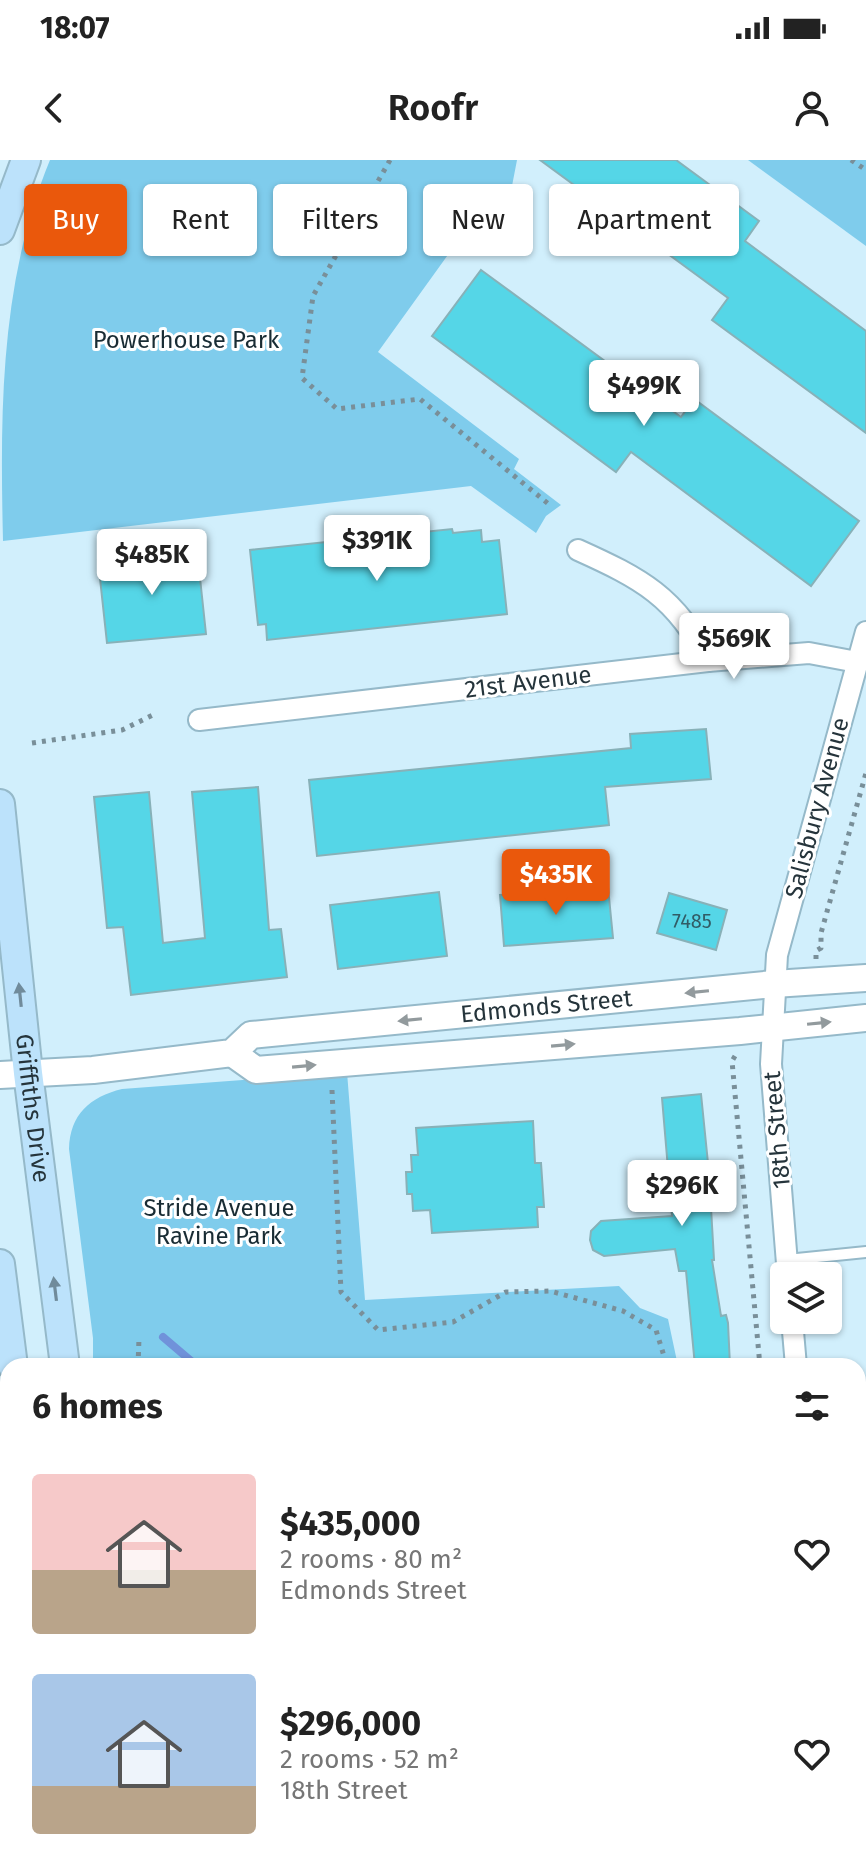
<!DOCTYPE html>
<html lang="en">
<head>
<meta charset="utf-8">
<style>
  body { margin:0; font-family:"Fira Sans",sans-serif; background:#f2f2f2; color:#222; height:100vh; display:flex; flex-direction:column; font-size:30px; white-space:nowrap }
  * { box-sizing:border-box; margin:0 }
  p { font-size:26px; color:#767676 }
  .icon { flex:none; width:44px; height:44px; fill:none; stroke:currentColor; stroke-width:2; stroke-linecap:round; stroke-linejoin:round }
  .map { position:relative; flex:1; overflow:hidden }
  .details { position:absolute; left:0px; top:1198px; width:866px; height:514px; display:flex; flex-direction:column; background:#fff; border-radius:24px 24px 0 0; box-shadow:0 2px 6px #0004 }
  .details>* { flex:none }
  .hud { position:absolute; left:24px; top:24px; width:818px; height:72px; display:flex; gap:16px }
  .fabs { position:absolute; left:770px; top:1102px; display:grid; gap:16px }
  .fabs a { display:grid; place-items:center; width:72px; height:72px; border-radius:8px; background:#fff; box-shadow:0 2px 6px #0004; font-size:40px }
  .price { position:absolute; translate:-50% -68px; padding:0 18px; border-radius:8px; background:#fff; color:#222; font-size:26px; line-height:52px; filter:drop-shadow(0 2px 4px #0008) }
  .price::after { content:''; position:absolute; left:50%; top:48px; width:24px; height:18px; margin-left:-12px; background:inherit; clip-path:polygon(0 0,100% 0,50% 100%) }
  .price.current { background:#ea580c; color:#fff }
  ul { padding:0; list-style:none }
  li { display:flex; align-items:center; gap:24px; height:200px; padding:0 32px }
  li span { display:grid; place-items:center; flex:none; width:224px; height:160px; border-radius:8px; color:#555 }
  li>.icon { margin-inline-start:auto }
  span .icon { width:96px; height:96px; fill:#fffc; stroke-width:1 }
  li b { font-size:34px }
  h2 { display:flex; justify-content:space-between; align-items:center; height:96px; padding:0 32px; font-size:34px }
  .chip { padding:0 28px; border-radius:8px; background:#fff; box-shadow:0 2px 6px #0004; font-size:28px; line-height:72px }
  .chip.current { background:#ea580c; color:#fff }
  .status { display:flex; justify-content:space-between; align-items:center; height:56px; padding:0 40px; background:#fff; direction:ltr }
  .status svg { height:22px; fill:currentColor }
  header { display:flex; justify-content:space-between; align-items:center; height:104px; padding:0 32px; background:#fff; font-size:36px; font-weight:600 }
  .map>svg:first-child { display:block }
</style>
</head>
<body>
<div class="status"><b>18:07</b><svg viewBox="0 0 49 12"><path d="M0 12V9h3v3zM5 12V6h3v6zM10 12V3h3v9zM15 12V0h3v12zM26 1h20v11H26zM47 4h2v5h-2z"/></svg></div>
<header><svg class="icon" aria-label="back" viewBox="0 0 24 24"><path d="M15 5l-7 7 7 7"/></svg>Roofr<svg class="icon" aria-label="person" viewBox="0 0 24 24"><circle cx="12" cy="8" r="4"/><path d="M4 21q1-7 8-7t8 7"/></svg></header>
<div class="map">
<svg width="866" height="1711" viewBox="0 0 866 1711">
  <rect width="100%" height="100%" fill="#d1effc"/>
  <g fill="#7fccec">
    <path d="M50 0H517L506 57 473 60 378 192 519 299 514 309 561 345 546 356 536 373 471 326 3 381C0 251 0 121 50 0Z"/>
    <path d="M748 0H866V86Z"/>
    <path d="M347 912 365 1140 619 1126 640 1148 668 1159 678 1206H93V1178L69 989C70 954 90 937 122 929Z"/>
    <path d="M858 1431 866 1503V1711H598L597 1704H858Z"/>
    <path d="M8 1573V1704H26L27 1711H0V1574Z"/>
  </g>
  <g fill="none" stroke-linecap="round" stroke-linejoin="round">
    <g stroke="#7092da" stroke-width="8">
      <path d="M163 1177 197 1206"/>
      <path d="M858 1674H866"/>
    </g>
  </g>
  <g fill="#55d6e7" stroke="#88b1b8" stroke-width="2">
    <path d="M540 0H676L759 61 745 81 866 171V273L712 160 728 138Z"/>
    <path d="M481 110 681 257 694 239 859 361 811 426 631 292 616 312 432 176Z"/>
    <path d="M452 369 453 373 481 370 482 382 499 380 507 454 267 480 266 464 258 465 250 390Z"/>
    <path d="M197 390 206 474 107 483 98 400Z"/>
    <path d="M706 569 711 619 605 627 609 665 317 696 309 620 631 588 630 574Z"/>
    <path d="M258 627 269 770 281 769 287 817 131 835 123 767 107 768 94 637 149 632 163 783 205 778 192 632Z"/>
    <path d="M608 727 613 778 504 786 500 735Z"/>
    <path d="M439 732 447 796 338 809 330 745Z"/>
    <path d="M669 733 727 750 716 790 657 773Z"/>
    <path d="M701 934 709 1013 714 1100H712L721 1156 726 1155 728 1163 730 1206H695L686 1111H679L675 1089 604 1096 593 1090 590 1080 591 1071 601 1061 672 1056 662 938Z"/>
    <path d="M533 961 535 1003H541L544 1047H537L538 1067 432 1073 430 1050 413 1051 412 1034H407L406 1012H412L411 995H418L416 968Z"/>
  </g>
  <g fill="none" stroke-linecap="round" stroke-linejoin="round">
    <g stroke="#95b9c9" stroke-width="14">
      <path id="service" d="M787 1100 866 1092"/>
    </g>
    <g stroke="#95b9c9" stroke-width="24">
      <g id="minor">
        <path d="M578 390C640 418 677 437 708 501"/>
        <path d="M199 560 708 501 809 493 857 502"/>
        <path d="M788 1116 771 904 777 795 866 472"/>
        <path d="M792 1160 796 1206"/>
        <path d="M858 1381 866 1380"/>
        <path d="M0 1513 8 1512"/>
      </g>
    </g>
    <g stroke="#95b9c9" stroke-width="30">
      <g id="tertiary">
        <path d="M232 893 256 910 740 871 866 858"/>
        <path id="s1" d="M0 915 93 910 232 893 251 875 774 824 866 818"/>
      </g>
    </g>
    <g stroke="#95b9c9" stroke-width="32">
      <g id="secondary">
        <path d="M0 70 26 0"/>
        <path id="s2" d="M0 644 28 913 65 1206"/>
        <path d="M0 1104 13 1206"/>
        <path d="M70 1704V1711"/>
        <path d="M118 1704 119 1711"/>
      </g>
    </g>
    <g stroke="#798f99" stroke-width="5" stroke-dasharray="4 6" stroke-linecap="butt">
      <path d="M390 0 313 136 302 218 337 249 420 239 551 346"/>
      <path d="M851 0 866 10"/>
      <path d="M32 583 122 570 153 555"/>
      <path d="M816 799V791L821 788V773L866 613"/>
      <path d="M735 896 732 901 760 1206"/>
      <path d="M332 930 341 1132 378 1170 453 1162 506 1132 550 1131 623 1151 656 1170 667 1206"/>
      <path d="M138 1206 139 1178"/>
      <path d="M0 1476 8 1475"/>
      <path d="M858 1577 866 1586"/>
      <path d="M268 1704H305"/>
      <path d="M459 1704 460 1711"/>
      <path d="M767 1704 768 1711"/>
      <path d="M324 1711 327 1704"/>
    </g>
    <use href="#service" stroke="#fff" stroke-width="10"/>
    <use href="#minor" stroke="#fff" stroke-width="20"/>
    <use href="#tertiary" stroke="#fff" stroke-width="26"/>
    <use href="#secondary" stroke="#bce2fb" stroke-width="28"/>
  </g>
  <defs><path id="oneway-solid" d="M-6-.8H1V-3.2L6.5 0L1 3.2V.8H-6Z" transform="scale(2)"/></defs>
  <g fill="#929a9d">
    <use href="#oneway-solid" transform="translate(697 832) rotate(174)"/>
    <use href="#oneway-solid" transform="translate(410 860) rotate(174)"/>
    <use href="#oneway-solid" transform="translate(819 863) rotate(-6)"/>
    <use href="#oneway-solid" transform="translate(563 885) rotate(-5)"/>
    <use href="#oneway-solid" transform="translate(304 906) rotate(-5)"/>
  </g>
  <g fill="#708b9b">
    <use href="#oneway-solid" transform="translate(20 835) rotate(-96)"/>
    <use href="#oneway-solid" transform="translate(55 1129) rotate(-97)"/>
  </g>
  <g text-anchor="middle" stroke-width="6" stroke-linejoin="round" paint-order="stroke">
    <g font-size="20" fill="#315c66">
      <text x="692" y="768">7485</text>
    </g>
    <g font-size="24" fill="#192c34" stroke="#fff">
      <text x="186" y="188">Powerhouse Park</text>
      <text x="219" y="1056">Stride Avenue<tspan x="219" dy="28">Ravine Park</tspan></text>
    </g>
    <g font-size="24" fill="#25343b" stroke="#fff">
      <text transform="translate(528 522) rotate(-7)" y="8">21st Avenue</text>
      <text transform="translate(817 648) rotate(-75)" y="8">Salisbury Avenue</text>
      <text dy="8" stroke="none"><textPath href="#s1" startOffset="556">Edmonds Street</textPath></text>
      <text dy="8" stroke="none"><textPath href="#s2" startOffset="306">Griffiths Drive</textPath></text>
      <text transform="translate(777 970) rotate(-95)" y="8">18th Street</text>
    </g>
  </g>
</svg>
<div class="fabs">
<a><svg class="icon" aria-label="layers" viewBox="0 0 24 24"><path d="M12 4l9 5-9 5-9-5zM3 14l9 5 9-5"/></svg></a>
</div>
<b class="price" style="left:644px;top:268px">$499K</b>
<b class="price" style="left:377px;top:423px">$391K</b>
<b class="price" style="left:152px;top:437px">$485K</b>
<b class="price" style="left:734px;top:521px">$569K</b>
<b class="price current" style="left:556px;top:757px">$435K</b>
<b class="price" style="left:682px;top:1068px">$296K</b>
<div class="hud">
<a class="chip current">Buy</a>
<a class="chip">Rent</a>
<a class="chip">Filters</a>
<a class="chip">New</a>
<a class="chip">Apartment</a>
</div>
<section class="details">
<h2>6 homes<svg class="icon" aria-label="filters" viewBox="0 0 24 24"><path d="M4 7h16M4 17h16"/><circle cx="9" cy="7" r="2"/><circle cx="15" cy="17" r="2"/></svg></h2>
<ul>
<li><span style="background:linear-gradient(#f6c9c9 60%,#b9a48a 0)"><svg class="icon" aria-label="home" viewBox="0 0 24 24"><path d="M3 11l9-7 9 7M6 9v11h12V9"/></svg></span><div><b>$435,000</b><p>2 rooms · 80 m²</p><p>Edmonds Street</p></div><svg class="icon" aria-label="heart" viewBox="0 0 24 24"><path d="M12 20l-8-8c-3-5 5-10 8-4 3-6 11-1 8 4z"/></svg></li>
<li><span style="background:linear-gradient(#a9c7e8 70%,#b9a48a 0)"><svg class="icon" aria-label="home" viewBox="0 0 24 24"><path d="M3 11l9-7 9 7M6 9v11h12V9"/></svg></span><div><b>$296,000</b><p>2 rooms · 52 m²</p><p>18th Street</p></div><svg class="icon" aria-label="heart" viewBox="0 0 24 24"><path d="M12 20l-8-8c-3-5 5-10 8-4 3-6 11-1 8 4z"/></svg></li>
</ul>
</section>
</div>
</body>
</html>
